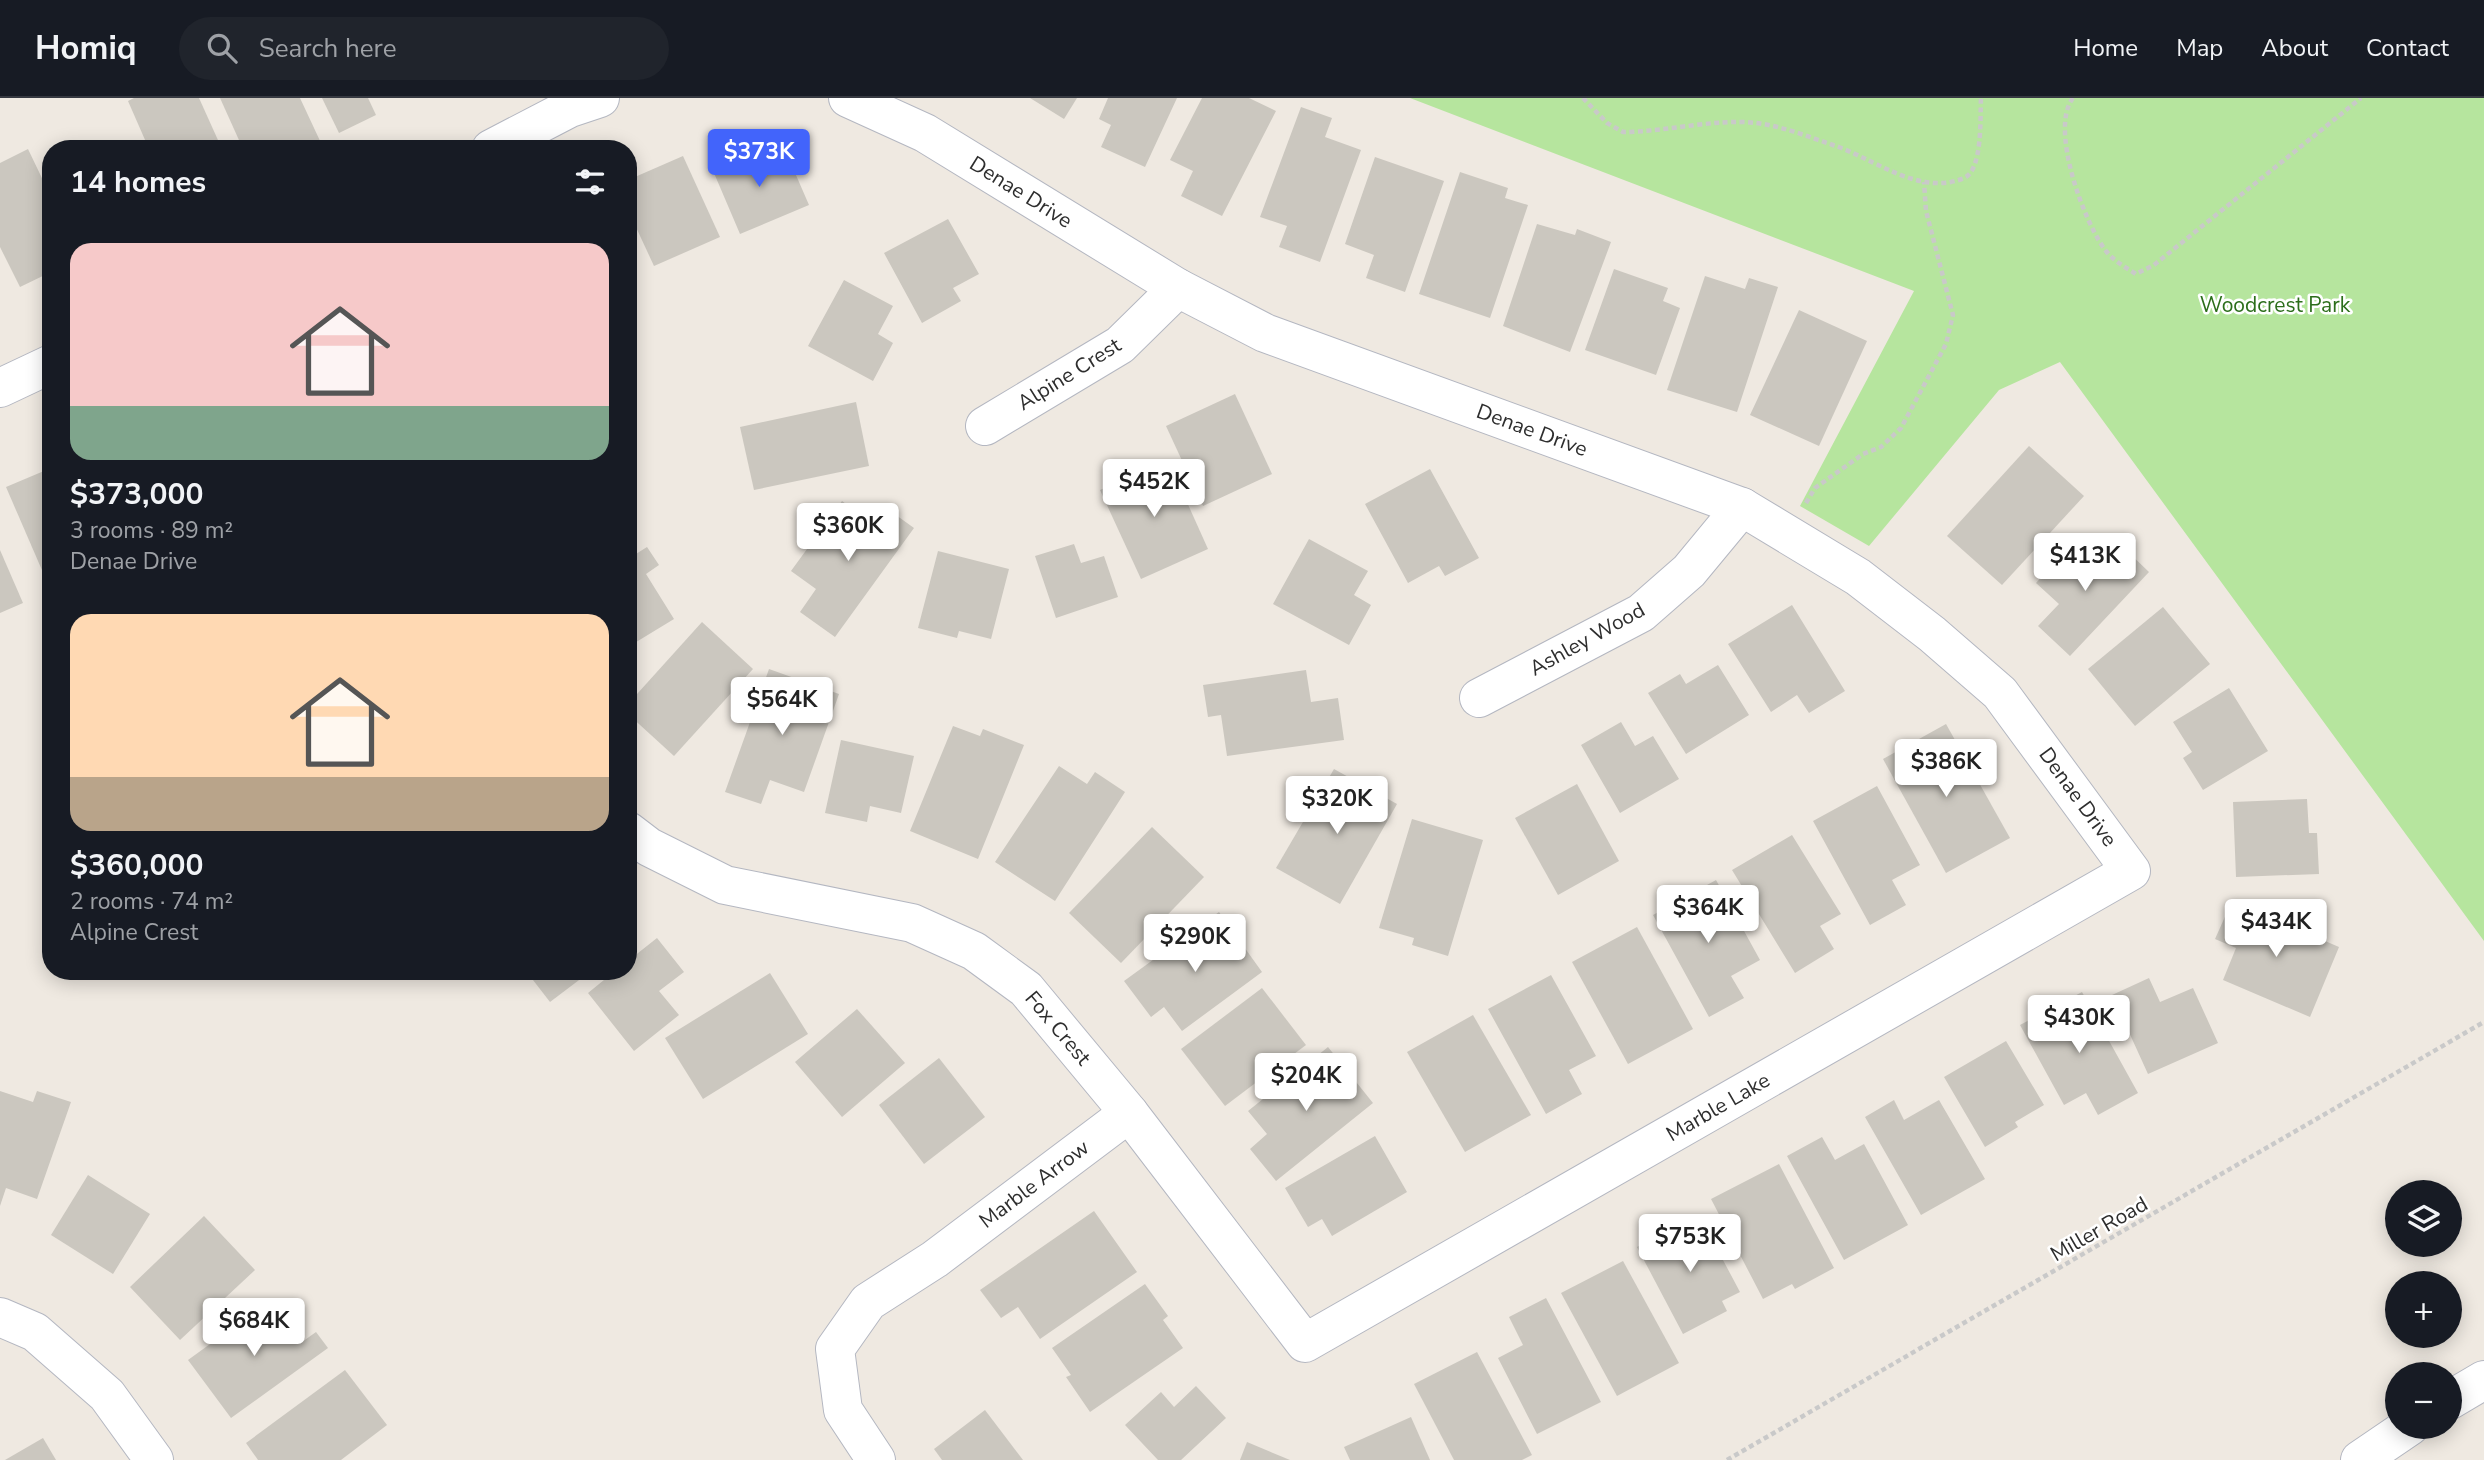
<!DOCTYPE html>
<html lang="en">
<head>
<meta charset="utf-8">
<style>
  body { margin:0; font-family:"Nunito Sans",sans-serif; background:#20242c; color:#f1f3f6; height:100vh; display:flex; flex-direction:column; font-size:26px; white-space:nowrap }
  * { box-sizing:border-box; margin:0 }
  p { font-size:23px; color:#9ea1a6 }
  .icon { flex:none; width:38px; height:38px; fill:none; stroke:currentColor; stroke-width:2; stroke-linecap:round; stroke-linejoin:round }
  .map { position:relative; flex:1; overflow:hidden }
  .drawer { position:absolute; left:42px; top:42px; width:595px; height:840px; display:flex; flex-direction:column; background:#171b24; border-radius:28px; box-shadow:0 4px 18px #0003 }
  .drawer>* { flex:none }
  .buttons { position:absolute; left:2385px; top:1082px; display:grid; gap:14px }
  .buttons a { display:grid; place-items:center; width:77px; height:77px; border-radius:50%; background:#171b24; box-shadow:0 4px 18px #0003; font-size:35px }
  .price { position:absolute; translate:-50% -60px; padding:0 16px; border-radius:7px; background:#fff; color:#222; font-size:23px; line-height:46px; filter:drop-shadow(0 2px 4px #0008) }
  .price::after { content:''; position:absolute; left:50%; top:42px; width:21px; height:16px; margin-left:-10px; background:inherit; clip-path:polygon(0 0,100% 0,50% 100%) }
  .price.current { background:#4264fb; color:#fff }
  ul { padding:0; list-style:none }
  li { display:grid; align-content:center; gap:14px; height:371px; padding:0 28px }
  li span { display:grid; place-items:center; height:217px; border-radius:21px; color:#555 }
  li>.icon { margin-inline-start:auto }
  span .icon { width:126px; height:126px; fill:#fffc; stroke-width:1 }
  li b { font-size:30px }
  h2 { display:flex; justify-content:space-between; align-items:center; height:84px; padding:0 28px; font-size:30px }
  header { display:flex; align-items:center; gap:42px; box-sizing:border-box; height:98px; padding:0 35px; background:#171b24; border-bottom:2px solid #363941 }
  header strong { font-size:33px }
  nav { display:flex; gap:38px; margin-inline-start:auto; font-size:24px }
  .search { width:490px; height:63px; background:#20242c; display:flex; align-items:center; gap:18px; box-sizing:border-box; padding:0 24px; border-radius:38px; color:#9ea1a6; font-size:26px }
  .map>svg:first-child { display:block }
</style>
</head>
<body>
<header>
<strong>Homiq</strong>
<div class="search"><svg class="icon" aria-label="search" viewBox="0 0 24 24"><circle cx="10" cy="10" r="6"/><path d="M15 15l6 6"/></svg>Search here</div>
<nav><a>Home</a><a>Map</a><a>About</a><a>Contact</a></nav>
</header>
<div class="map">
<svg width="2484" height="1362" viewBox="0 0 2484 1362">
  <rect width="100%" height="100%" fill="#efe9e1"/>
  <path fill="#b6e59e" d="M1410 0H2484V843L2060 264 1999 292 1869 448 1800 408 1914 193Z"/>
  <g fill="#cbc7bf">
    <path d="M134 0H199L222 51H149L128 3Z"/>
    <path d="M220 0H300L321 45 309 51H243Z"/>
    <path d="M322 0H368L376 17 339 35Z"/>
    <path d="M1030 0H1077L1064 21Z"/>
    <path d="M1108 0H1177L1145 69 1101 49 1111 27 1099 21Z"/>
    <path d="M1202 0H1249L1276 13 1222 118 1181 98 1193 73 1170 62Z"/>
    <path d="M1301 9 1332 20 1325 39 1361 52 1320 164 1279 149 1287 128 1260 119Z"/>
    <path d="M28 51 51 99V142L47 144 51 151V174L20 189 0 149V65Z"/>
    <path d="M748 52 755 67 786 54 809 107 740 136 711 68Z"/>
    <path d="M683 58 720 139 654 168 628 112V82Z"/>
    <path d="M1375 59 1444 83 1405 194 1366 180 1374 157 1345 146Z"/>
    <path d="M1460 74 1508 90 1505 100 1528 107 1490 220 1419 196Z"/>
    <path d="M948 121 979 176 953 190 961 203 922 225 884 155Z"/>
    <path d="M1537 126 1575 137 1577 131 1611 144 1570 254 1503 228Z"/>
    <path d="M1614 171 1668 190 1663 203 1680 210 1656 277 1585 252Z"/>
    <path d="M1705 178 1745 191 1749 180 1778 189 1737 314 1667 292Z"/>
    <path d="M844 182 893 208 878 236 893 245 873 283 808 248Z"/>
    <path d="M1799 212 1867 243 1819 348 1750 317Z"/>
    <path d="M1235 296 1272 376 1203 408 1166 328Z"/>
    <path d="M856 304 869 368 754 392 740 329Z"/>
    <path d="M2029 348 2084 398 2002 487 1947 438Z"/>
    <path d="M1168 362 1208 451 1141 481 1100 392Z"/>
    <path d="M51 370V493L6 389Z"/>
    <path d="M1430 371 1479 460 1445 478 1439 468 1408 485 1365 406Z"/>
    <path d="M842 403 870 424 882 407 914 430 835 539 800 514 816 491 791 473Z"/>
    <path d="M1309 441 1368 473 1354 497 1371 507 1349 547 1273 506Z"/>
    <path d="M2076 441 2108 471 2126 452 2149 474 2070 558 2038 528 2059 506 2036 485Z"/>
    <path d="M1074 446 1081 465 1104 458 1118 499 1056 520 1035 458Z"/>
    <path d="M647 449 659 467 646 476 674 521 628 549V461Z"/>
    <path d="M0 452 23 505 0 515Z"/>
    <path d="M938 453 1009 471 991 541 959 533 957 540 918 530Z"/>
    <path d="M1792 507 1845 593 1809 615 1797 597 1771 614 1728 546Z"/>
    <path d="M2163 509 2210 566 2135 628 2088 571Z"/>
    <path d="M702 524 753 571 674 658 628 616V606Z"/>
    <path d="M1718 567 1749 617 1686 656 1648 595 1680 576 1686 586Z"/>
    <path d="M769 571 839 596 804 694 770 682 761 706 725 694Z"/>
    <path d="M1306 572 1311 604 1338 600 1344 642 1227 658 1221 617 1208 619 1203 587Z"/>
    <path d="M2229 590 2268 653 2203 692 2183 660 2192 654 2173 624Z"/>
    <path d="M1621 624 1635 648 1653 638 1679 681 1620 715 1581 647Z"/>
    <path d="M1946 626 2010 740 1946 775 1883 661Z"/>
    <path d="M953 628 980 638 983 631 1024 647 978 761 910 733Z"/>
    <path d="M841 642 914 658 901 715 870 708 867 724 825 715Z"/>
    <path d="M1059 668 1087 686 1095 674 1125 694 1055 803 995 764Z"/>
    <path d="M1334 671 1397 706 1340 806 1276 770Z"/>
    <path d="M1577 686 1619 763 1558 797 1515 720Z"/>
    <path d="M1877 688 1920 767 1892 782 1906 807 1870 827 1813 723Z"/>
    <path d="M2307 701 2309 735H2317L2319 776 2236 779 2233 704Z"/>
    <path d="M1412 721 1483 742 1448 858 1412 847 1414 840 1379 830Z"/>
    <path d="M1152 729 1204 779 1121 865 1069 815Z"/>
    <path d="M1792 737 1841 816 1820 828 1834 851 1795 875 1732 772Z"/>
    <path d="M1716 782 1760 862 1731 878 1744 900 1709 919 1653 817Z"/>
    <path d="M2232 803 2339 849 2310 919 2223 882 2236 850 2215 841Z"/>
    <path d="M1219 814 1262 874 1182 933 1164 909 1151 919 1124 883Z"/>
    <path d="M1637 829 1693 931 1628 966 1572 864Z"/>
    <path d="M657 840 684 874 659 893 679 917 634 953 588 895 615 873H628V863Z"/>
    <path d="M526 873H591L550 904Z"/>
    <path d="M770 875 808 936 703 1001 665 940Z"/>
    <path d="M1551 877 1596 958 1569 972 1582 996 1546 1016 1488 911Z"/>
    <path d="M2149 880 2160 904 2193 890 2218 945 2148 976 2112 897Z"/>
    <path d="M1262 890 1306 947 1225 1008 1181 951Z"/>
    <path d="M2082 894 2138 995 2098 1017 2086 995 2064 1007 2020 927Z"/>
    <path d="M857 911 905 965 842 1019 795 964Z"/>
    <path d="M1473 917 1531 1017 1465 1054 1407 954Z"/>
    <path d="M2006 943 2044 1007 2015 1024 2018 1029 1985 1049 1944 979Z"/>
    <path d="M1328 949 1373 1005 1276 1083 1250 1051 1267 1036 1248 1013Z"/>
    <path d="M939 960 985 1019 924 1066 879 1007Z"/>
    <path d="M0 993 33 1004 37 993 71 1004 37 1101 6 1090 0 1108Z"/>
    <path d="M1894 1002 1904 1022 1939 1002 1985 1081 1921 1117 1865 1019Z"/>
    <path d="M1375 1038 1407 1094 1332 1138 1322 1121 1308 1129 1285 1090Z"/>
    <path d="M1822 1039 1835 1062 1864 1046 1908 1127 1844 1162 1787 1058Z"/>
    <path d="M1779 1066 1834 1170 1795 1191 1792 1186 1763 1201 1711 1101Z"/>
    <path d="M88 1077 150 1116 113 1176 51 1137Z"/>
    <path d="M1094 1113 1137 1174 1040 1241 1018 1209 1001 1220 980 1192Z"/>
    <path d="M1699 1117 1740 1194 1722 1203 1727 1213 1683 1236 1637 1149Z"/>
    <path d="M204 1118 255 1172 180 1242 130 1189Z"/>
    <path d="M1623 1163 1679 1265 1617 1298 1561 1195Z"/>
    <path d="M1145 1186 1168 1218 1163 1222 1183 1250 1090 1314 1066 1279 1071 1277 1052 1250Z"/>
    <path d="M1546 1200 1601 1304 1537 1336 1498 1260 1523 1247 1509 1219Z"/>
    <path d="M271 1202 302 1244 316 1234 328 1250 231 1320 188 1262Z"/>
    <path d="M1477 1254 1532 1357 1522 1362H1454L1414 1286Z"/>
    <path d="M345 1272 387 1327 341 1362H258L246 1345Z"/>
    <path d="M1196 1288 1226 1320 1181 1362H1158L1125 1327 1161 1294 1174 1309Z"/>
    <path d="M985 1312 1023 1362H942L934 1351Z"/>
    <path d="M1411 1319 1430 1362H1350L1344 1349Z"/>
    <path d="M43 1340 56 1362H5Z"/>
    <path d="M1247 1344 1290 1362H1240Z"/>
  </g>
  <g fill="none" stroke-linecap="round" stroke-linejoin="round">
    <g stroke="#b4b7c1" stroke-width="40">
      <g id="minor">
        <path d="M491 51 570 10 600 0"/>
        <path d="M0 290 51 266"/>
        <path d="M985 328 1120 247 1178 190"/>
        <path d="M1479 600 1641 515 1689 473 1742 409"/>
        <path d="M628 733 649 749 725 787 912 825 974 853 1026 891 1129 1015 1305 1245 2131 773 2000 595 1932 536 1858 479 1742 409 1265 235 1178 190 925 35 848 0"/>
        <path d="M0 1219 35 1234 107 1297 154 1362"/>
        <path d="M2450 1302 2484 1282"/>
        <path d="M876 1362 843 1312 835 1251 868 1204 935 1161 1129 1015"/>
        <path d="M2360 1362 2410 1328"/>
      </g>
    </g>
    <g stroke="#c9c9c9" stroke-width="4.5" stroke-dasharray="5 3.5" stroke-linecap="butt">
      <path d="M1583 0 1607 25 1623 34C1665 34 1717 20 1756 25 1782 28 1809 39 1833 47 1873 60 1920 99 1964 80 1983 72 1980 19 1981 0"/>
      <path d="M2073 0C2049 30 2084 125 2106 153 2114 163 2125 169 2136 176L2154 167 2361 0"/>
      <path d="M1806 405 1815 390 1863 356 1881 349 1901 330 1946 246 1953 217 1926 113 1924 84"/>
      <path d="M1727 1362 2484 924"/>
    </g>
    <use href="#minor" stroke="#fff" stroke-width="38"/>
  </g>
  <g text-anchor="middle" stroke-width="5" stroke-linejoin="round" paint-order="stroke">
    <g font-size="21" fill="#2e2e2e" stroke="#fff">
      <text transform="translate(1021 94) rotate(32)" y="7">Denae Drive</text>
      <text transform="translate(1069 276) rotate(-32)" y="7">Alpine Crest</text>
      <text transform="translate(1532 332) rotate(20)" y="7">Denae Drive</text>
      <text transform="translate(1587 541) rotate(-29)" y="7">Ashley Wood</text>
      <text transform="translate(2078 699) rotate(54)" y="7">Denae Drive</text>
      <text transform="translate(1058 930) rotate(50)" y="7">Fox Crest</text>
      <text transform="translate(1718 1009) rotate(-30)" y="7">Marble Lake</text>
      <text transform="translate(1034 1086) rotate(-37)" y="7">Marble Arrow</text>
      <text transform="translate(2099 1131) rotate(-30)" y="7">Miller Road</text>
    </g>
    <g font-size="21" fill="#2c6e1b" stroke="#fff">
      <text x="2275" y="214">Woodcrest Park</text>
    </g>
  </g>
</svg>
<div class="buttons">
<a><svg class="icon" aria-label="layers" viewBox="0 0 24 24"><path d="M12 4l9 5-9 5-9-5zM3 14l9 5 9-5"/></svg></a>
<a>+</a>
<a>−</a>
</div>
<b class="price current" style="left:759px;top:91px">$373K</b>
<b class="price" style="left:1154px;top:421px">$452K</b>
<b class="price" style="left:848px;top:465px">$360K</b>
<b class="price" style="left:2085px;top:495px">$413K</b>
<b class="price" style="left:782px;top:639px">$564K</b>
<b class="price" style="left:1946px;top:701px">$386K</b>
<b class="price" style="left:1337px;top:738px">$320K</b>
<b class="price" style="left:1708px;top:847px">$364K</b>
<b class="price" style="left:2276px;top:861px">$434K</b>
<b class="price" style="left:1195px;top:876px">$290K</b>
<b class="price" style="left:2079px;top:957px">$430K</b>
<b class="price" style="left:1306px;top:1015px">$204K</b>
<b class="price" style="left:1690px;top:1176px">$753K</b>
<b class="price" style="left:254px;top:1260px">$684K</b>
<section class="drawer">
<h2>14 homes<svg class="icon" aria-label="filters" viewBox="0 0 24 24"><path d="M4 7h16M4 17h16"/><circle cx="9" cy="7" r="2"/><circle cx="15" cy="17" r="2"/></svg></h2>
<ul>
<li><span style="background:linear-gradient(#f6c9c9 75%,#7fa58c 0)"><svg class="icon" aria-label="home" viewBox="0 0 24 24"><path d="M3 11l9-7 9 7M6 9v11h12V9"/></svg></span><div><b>$373,000</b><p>3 rooms · 89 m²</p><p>Denae Drive</p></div></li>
<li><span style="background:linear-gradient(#ffd9b3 75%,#b9a48a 0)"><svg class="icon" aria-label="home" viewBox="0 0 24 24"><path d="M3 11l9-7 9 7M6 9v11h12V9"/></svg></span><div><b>$360,000</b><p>2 rooms · 74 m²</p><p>Alpine Crest</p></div></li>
</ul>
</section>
</div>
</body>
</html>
